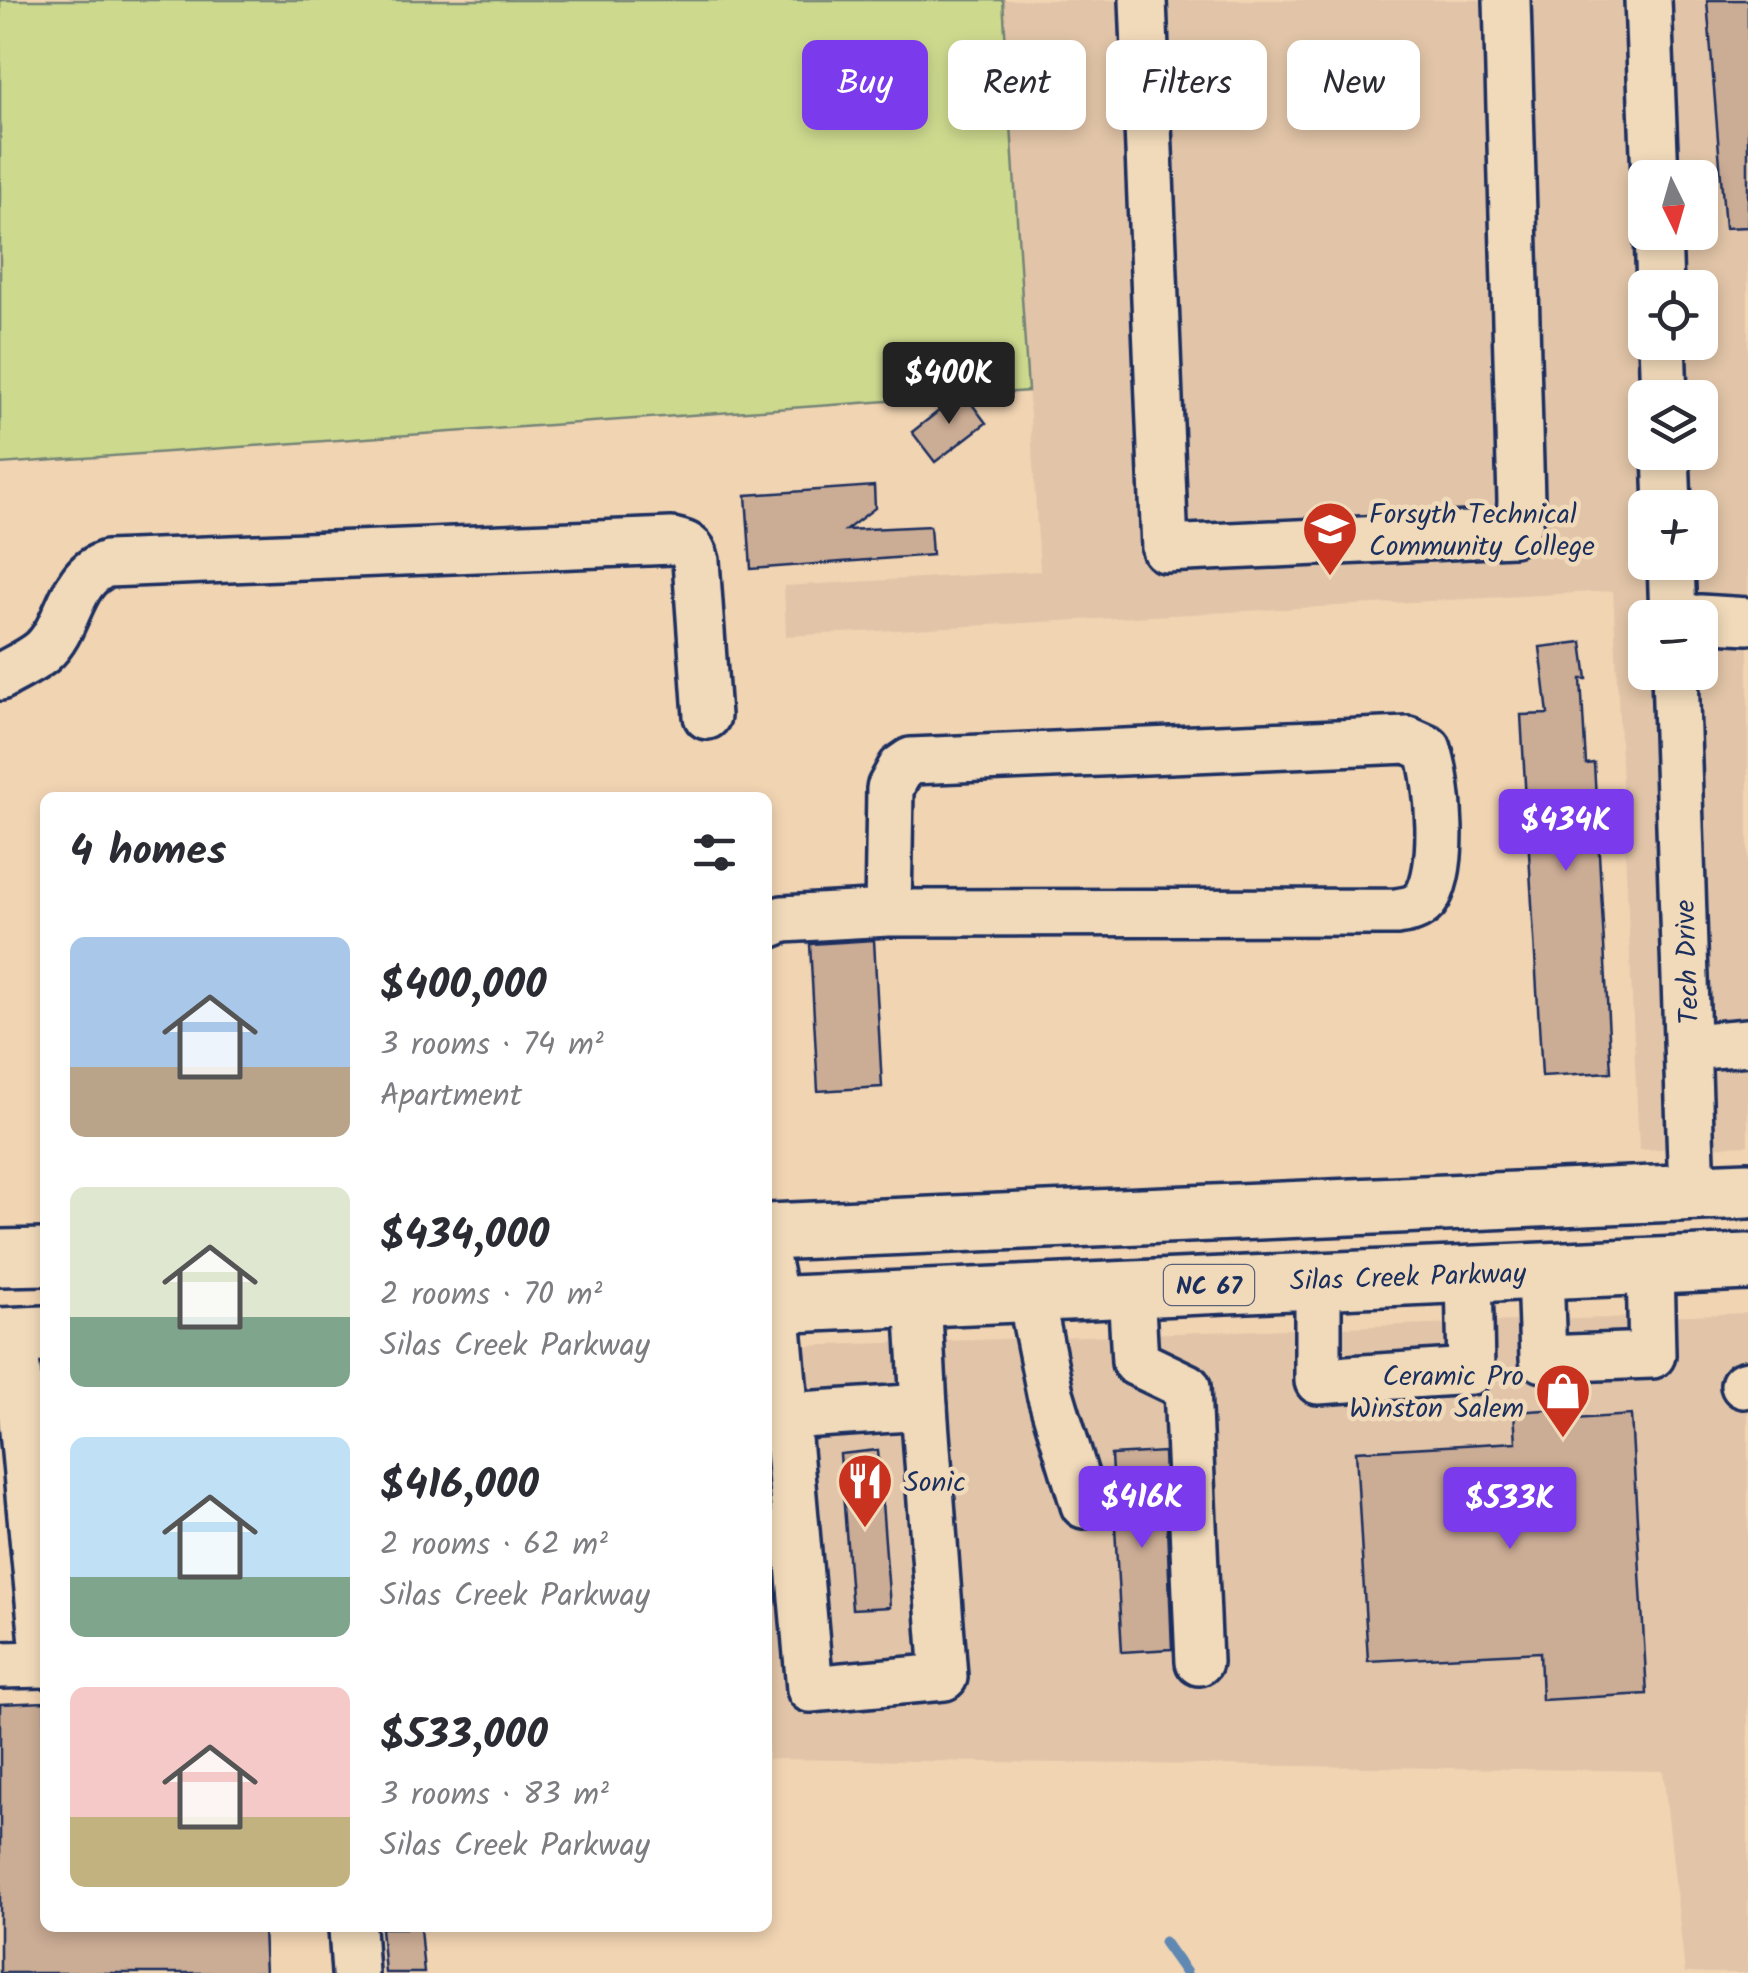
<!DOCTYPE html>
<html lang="en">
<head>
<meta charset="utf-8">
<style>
  body { margin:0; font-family:Kalam,sans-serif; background:#f2f2f3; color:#2b2b33; height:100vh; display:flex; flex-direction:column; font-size:38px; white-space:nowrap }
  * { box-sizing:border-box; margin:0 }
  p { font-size:32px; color:#7c7c81 }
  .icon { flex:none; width:55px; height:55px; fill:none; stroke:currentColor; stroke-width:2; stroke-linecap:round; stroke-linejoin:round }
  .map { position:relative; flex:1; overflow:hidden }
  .sheet { position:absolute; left:40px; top:792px; width:732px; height:1140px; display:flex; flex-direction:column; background:#fff; border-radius:15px; box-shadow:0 5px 15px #0003 }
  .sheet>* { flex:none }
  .top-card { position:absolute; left:802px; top:40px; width:795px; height:90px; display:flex; gap:20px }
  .needle { width:65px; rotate:175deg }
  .controls { position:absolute; left:1628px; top:160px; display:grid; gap:20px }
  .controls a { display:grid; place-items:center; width:90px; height:90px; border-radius:15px; background:#fff; box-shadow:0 5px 15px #0003; font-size:50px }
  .price { position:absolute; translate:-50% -85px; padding:0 22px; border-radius:10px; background:#7c3aed; color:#fff; font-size:32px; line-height:65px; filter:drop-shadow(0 2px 5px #0008) }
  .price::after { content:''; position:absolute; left:50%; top:60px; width:30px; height:22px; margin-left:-15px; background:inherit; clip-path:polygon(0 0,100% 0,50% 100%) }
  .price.current { background:#222; color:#fff }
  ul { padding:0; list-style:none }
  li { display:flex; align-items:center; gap:30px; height:250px; padding:0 30px }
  li span { display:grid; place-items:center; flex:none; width:280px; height:200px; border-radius:15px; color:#555 }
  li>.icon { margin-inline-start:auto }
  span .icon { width:120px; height:120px; fill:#fffc; stroke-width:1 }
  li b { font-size:42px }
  h2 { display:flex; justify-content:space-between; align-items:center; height:120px; padding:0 30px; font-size:42px }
  .chip { padding:0 35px; border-radius:15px; background:#fff; box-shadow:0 5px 15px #0003; font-size:35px; line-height:90px }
  .chip.current { background:#7c3aed; color:#fff }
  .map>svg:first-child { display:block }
</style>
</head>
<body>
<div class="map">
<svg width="1748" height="1973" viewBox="0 0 1748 1973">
  <rect width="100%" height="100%" fill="#f1d4b2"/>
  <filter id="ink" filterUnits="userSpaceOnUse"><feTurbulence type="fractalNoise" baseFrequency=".01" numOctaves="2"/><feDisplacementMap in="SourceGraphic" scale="20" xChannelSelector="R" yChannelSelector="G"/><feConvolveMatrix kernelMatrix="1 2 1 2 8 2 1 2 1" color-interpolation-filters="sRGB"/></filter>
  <g filter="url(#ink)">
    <g fill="#e2c5a8" fill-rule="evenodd">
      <path d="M1003 0H1748V1145L1639 1150 1613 591 786 636 784 586 1040 571ZM1645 178H1700V232H1645ZM1645 288H1700V342H1645ZM1645 398H1700V452H1645ZM1645 508H1700V562H1645ZM1645 618H1700V672H1645Z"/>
      <path d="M1748 1313V1973H1685L1663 1771 768 1759V1347Z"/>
    </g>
    <path fill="#cdda8e" stroke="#748476" stroke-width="2.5" d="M0 0H1003L1028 391 0 464Z"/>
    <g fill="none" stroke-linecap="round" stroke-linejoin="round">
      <path stroke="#5f88b3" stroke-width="11" d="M1164 1942 1186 1973"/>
    </g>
    <g fill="#cbac95" stroke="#1b2f5e" stroke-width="2.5">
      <path d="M1707 0H1748V227L1725 228Z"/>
      <path d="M963 392 986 423 935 462 912 432Z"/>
      <path d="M874 486 875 508 846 530 930 526 932 555 751 569 746 495Z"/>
      <path d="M1582 642 1587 679H1581L1586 764 1594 763 1611 1072 1542 1076 1521 715 1548 714 1540 647Z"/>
      <path d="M874 940 882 1087 818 1091 810 944Z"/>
      <path d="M1575 1408V1419L1631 1415 1647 1694 1542 1700 1540 1652 1368 1661 1356 1451 1516 1442 1514 1412Z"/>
      <path d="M878 1450 890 1607 852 1609 840 1454Z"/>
      <path d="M1164 1452 1172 1649 1122 1652 1111 1455Z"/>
      <path d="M45 1702V1928H263L265 1973H0V1704Z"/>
      <path d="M381 1928H420L424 1973H385Z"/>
    </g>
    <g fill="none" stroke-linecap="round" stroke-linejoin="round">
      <g stroke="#1b2f5e" stroke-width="52">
        <g id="minor">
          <path d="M1143 0 1165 549 1513 533 1520 520 1521 501 1507 0"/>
          <path d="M1648 0 1655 178"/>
          <path d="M1658 232 1660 288"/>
          <path d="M1662 342 1664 398"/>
          <path d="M1666 452 1668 508"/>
          <path d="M1671 562 1673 618"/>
          <path d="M1700 618 1748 621"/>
          <path d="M1675 672 1692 1193"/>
          <path d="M0 677C13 669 30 662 42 652 71 626 68 577 107 564L672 541C686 544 693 546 696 561L707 716"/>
          <path d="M768 925 783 919 888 913 1396 912C1408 910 1417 909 1425 900 1447 871 1439 782 1428 749L1408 740 911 761 901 768 890 788 888 913"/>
          <path d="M1689 1047 1748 1042"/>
          <path d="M768 1266 776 1304 786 1416 924 1407 918 1297"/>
          <path d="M1540 1271 1543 1359 1652 1355 1650 1266"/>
          <path d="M1318 1280V1381L1471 1371 1469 1274"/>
          <path d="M1131 1288 1135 1362 1187 1387 1199 1662"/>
          <path d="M1030 1293 1050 1393 1084 1505"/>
          <path d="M14 1336 45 1664"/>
          <path d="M1744 1385 1748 1384"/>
          <path d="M786 1416 810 1689 944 1677 924 1407"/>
          <path d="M0 1665 44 1664"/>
          <path d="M352 1928 355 1973"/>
        </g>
      </g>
      <g stroke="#1b2f5e" stroke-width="62">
        <g id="major">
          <path d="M768 1232 1748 1190"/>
          <path d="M0 1258 45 1257"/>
          <path d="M768 1305 1748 1262"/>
          <path d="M0 1336 45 1334"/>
        </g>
      </g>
      <use href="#minor" stroke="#f1daba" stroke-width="45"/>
      <use href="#major" stroke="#f1daba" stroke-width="55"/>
    </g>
  </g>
  <defs>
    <g id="university-pin" transform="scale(2.875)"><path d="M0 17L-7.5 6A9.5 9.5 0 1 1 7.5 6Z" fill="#c8321e" stroke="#f1daba"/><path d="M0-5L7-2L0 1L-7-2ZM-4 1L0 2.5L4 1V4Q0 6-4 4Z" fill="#fff"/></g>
    <g id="shop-pin" transform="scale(2.875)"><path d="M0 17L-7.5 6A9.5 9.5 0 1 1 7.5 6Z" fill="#c8321e" stroke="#f1daba"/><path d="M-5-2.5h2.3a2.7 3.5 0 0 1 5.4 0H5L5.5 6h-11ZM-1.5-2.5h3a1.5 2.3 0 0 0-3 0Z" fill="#fff"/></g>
    <g id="restaurant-pin" transform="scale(2.875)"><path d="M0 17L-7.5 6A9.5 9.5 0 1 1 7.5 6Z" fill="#c8321e" stroke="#f1daba"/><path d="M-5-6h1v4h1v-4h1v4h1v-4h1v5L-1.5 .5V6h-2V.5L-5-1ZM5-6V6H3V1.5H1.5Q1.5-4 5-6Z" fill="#fff"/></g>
  </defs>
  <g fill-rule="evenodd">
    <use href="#university-pin" x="1330" y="529"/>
    <use href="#shop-pin" x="1563" y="1391"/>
    <use href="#restaurant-pin" x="865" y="1481"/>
  </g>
  <g text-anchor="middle" stroke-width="9" stroke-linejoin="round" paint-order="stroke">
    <rect fill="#f1daba" stroke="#5b627a" stroke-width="2.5" x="1164" y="1265" width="90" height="40" rx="8"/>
    <g font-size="25" font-weight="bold" fill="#1b2f5e">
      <text x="1209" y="1294">NC 67</text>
    </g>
    <g font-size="28" fill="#1b2f5e" stroke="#f1daba" text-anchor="start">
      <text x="1369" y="523">Forsyth Technical<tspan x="1369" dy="32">Community College</tspan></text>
      <text x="1524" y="1385" text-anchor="end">Ceramic Pro<tspan x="1524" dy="32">Winston Salem</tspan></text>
      <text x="904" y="1491">Sonic</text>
    </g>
    <g font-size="28" fill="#1b2f5e" stroke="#f1daba">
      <text transform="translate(1686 962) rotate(-92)" y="10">Tech Drive</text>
      <text transform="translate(1408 1276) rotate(-2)" y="10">Silas Creek Parkway</text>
    </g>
  </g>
</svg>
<div class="controls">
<a><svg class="needle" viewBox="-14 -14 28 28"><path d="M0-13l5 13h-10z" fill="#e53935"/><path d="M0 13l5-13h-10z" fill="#7c7c81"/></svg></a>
<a><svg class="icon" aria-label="locate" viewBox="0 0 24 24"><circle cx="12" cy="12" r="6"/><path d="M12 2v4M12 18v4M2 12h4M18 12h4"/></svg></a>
<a><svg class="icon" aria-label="layers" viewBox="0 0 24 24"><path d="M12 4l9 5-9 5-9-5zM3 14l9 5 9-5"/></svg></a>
<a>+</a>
<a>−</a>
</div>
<b class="price current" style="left:949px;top:427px">$400K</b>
<b class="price" style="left:1566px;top:874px">$434K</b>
<b class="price" style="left:1142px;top:1551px">$416K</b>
<b class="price" style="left:1510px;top:1552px">$533K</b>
<div class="top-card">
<a class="chip current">Buy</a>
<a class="chip">Rent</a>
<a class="chip">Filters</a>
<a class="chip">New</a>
</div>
<section class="sheet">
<h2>4 homes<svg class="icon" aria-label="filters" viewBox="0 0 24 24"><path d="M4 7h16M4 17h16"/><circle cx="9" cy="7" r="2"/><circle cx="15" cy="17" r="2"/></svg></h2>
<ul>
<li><span style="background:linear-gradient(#a9c7e8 65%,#b9a48a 0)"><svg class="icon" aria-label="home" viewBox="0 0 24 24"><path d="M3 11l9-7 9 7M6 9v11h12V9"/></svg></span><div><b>$400,000</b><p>3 rooms · 74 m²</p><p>Apartment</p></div></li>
<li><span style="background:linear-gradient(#dfe7d0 65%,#7fa58c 0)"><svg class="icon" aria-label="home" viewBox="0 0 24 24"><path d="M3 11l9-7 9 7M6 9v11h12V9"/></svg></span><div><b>$434,000</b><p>2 rooms · 70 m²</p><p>Silas Creek Parkway</p></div></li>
<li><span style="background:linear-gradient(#bfe0f5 70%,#7fa58c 0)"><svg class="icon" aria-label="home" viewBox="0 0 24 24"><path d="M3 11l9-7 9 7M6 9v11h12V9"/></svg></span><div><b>$416,000</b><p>2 rooms · 62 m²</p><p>Silas Creek Parkway</p></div></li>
<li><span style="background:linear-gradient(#f6c9c9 65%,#c2b280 0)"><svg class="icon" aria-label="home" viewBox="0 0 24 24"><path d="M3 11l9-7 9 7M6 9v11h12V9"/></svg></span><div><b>$533,000</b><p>3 rooms · 83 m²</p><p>Silas Creek Parkway</p></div></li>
</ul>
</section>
</div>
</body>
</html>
